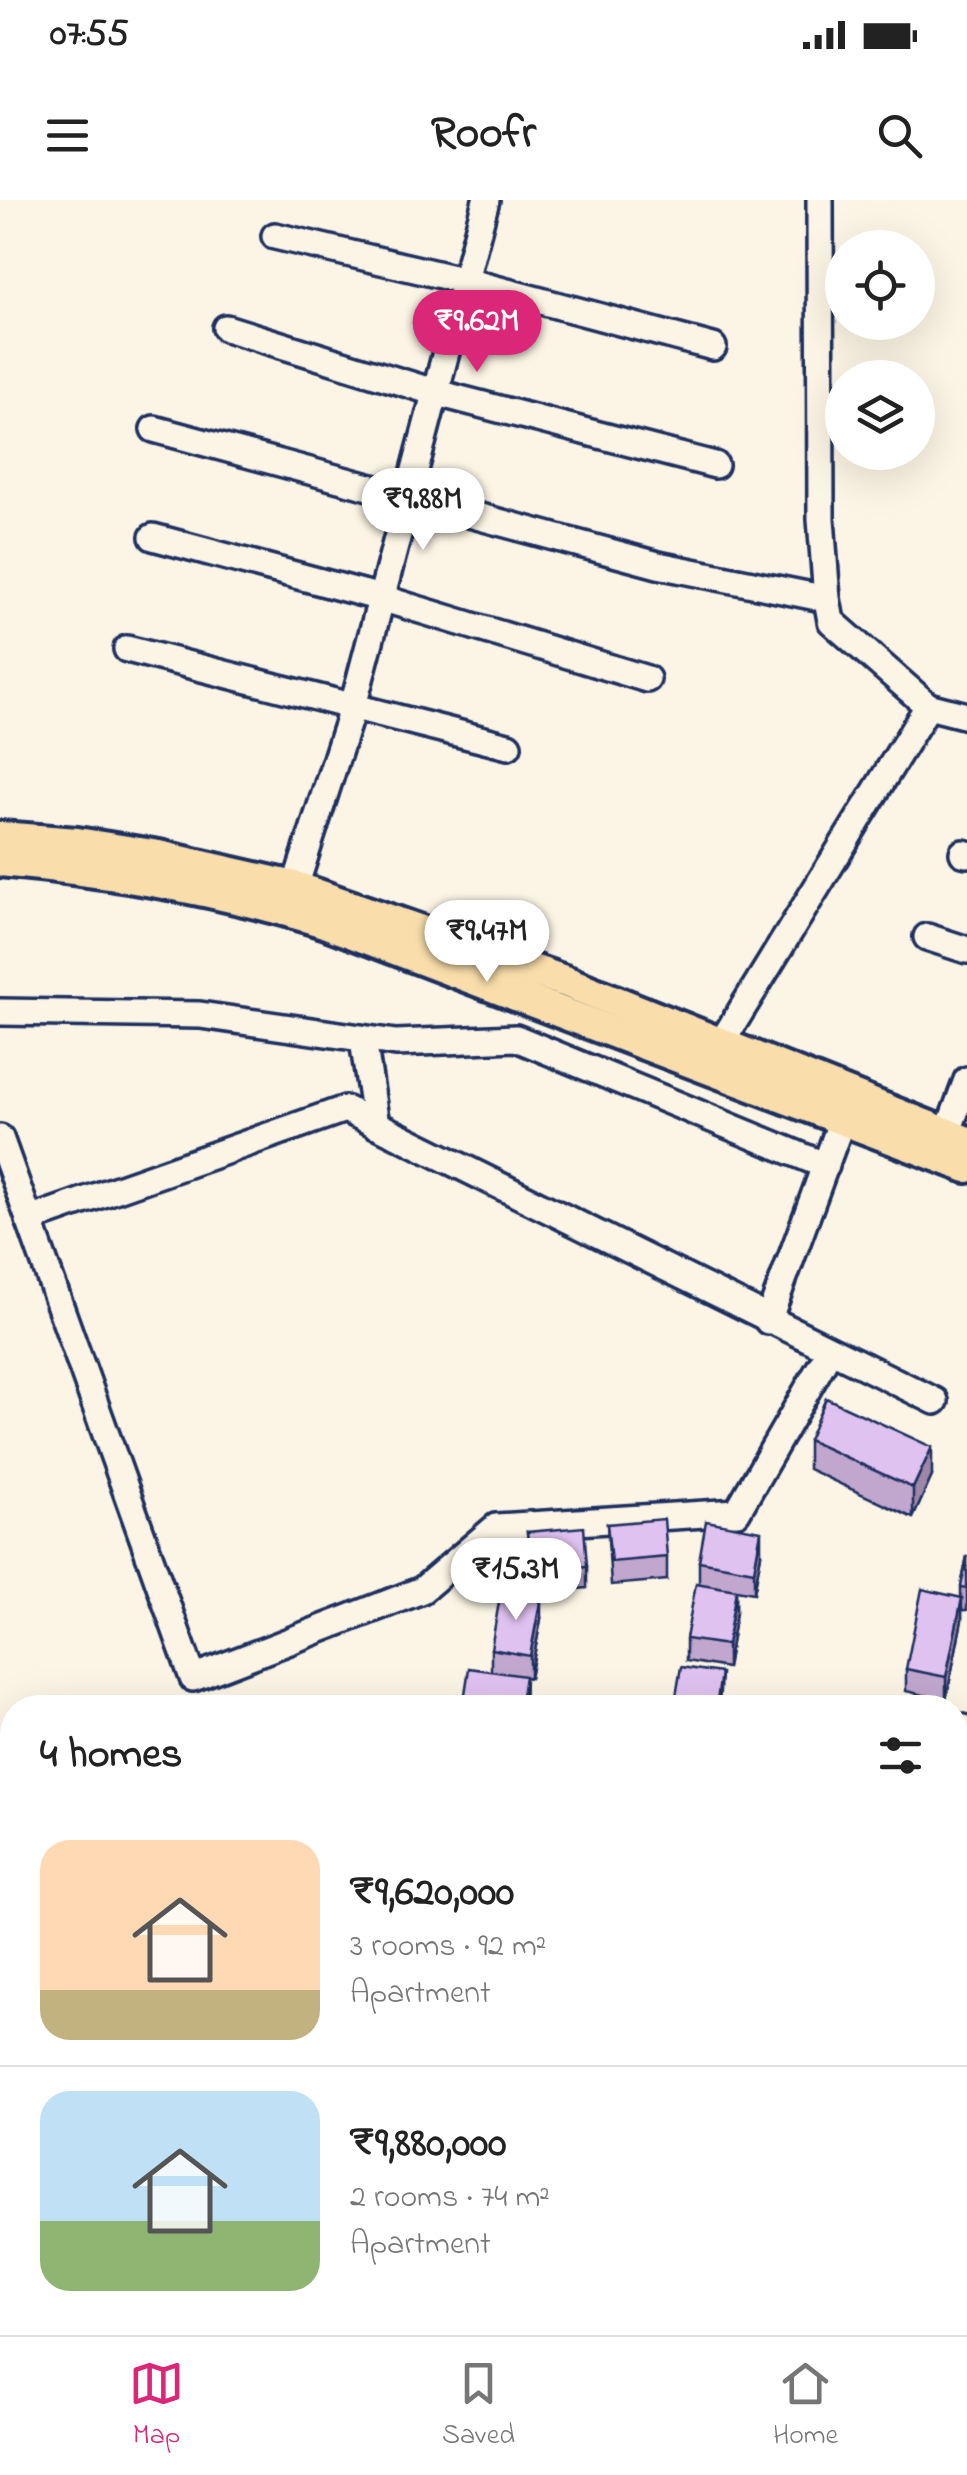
<!DOCTYPE html>
<html lang="en">
<head>
<meta charset="utf-8">
<style>
  body { margin:0; font-family:"Indie Flower",sans-serif; background:#f2f2f2; color:#222; height:100vh; display:flex; flex-direction:column; font-size:38px; white-space:nowrap }
  * { box-sizing:border-box; margin:0 }
  p { font-size:32px; color:#767676 }
  .icon { flex:none; width:55px; height:55px; fill:none; stroke:currentColor; stroke-width:2; stroke-linecap:round; stroke-linejoin:round }
  .map { position:relative; flex:1; overflow:hidden }
  .drawer { position:absolute; left:0px; top:1495px; width:968px; height:640px; display:flex; flex-direction:column; background:#fff; border-radius:40px 40px 0 0; box-shadow:0 10px 40px #0002 }
  .drawer>* { flex:none }
  .buttons { position:absolute; left:825px; top:30px; display:grid; gap:20px }
  .buttons a { display:grid; place-items:center; width:110px; height:110px; border-radius:50%; background:#fff; box-shadow:0 10px 40px #0002; font-size:50px }
  .price { position:absolute; translate:-50% -85px; padding:0 22px; border-radius:35px; background:#fff; color:#222; font-size:32px; line-height:65px; filter:drop-shadow(0 2px 5px #0008) }
  .price::after { content:''; position:absolute; left:50%; top:60px; width:30px; height:22px; margin-left:-15px; background:inherit; clip-path:polygon(0 0,100% 0,50% 100%) }
  .price.selected { background:#db2777; color:#fff }
  ul { padding:0; list-style:none }
  li { display:flex; align-items:center; gap:30px; height:250px; padding:0 40px }
  li+li { border-top:2px solid #e0e0e0 }
  li span { display:grid; place-items:center; flex:none; width:280px; height:200px; border-radius:30px; color:#555 }
  li>.icon { margin-inline-start:auto }
  span .icon { width:120px; height:120px; fill:#fffc; stroke-width:1 }
  li b { font-size:42px }
  h2 { display:flex; justify-content:space-between; align-items:center; height:120px; padding:0 40px; font-size:42px }
  .status { display:flex; justify-content:space-between; align-items:center; height:70px; padding:0 50px; background:#fff; direction:ltr }
  .status svg { height:28px; fill:currentColor }
  header { display:flex; justify-content:space-between; align-items:center; height:130px; padding:0 40px; background:#fff; font-size:45px; font-weight:800 }
  .tab-bar { display:flex; justify-content:space-around; align-items:center; height:140px; border-top:2px solid #e0e0e0; background:#fff; font-size:28px; color:#767676 }
  .tab-bar a { display:grid; justify-items:center; gap:5px }
  .tab-bar .selected { color:#db2777 }
  .map>svg:first-child { display:block }
</style>
</head>
<body>
<div class="status"><b>07:55</b><svg viewBox="0 0 49 12"><path d="M0 12V9h3v3zM5 12V6h3v6zM10 12V3h3v9zM15 12V0h3v12zM26 1h20v11H26zM47 4h2v5h-2z"/></svg></div>
<header><svg class="icon" aria-label="menu" viewBox="0 0 24 24"><path d="M4 6h16M4 12h16M4 18h16"/></svg>Roofr<svg class="icon" aria-label="search" viewBox="0 0 24 24"><circle cx="10" cy="10" r="6"/><path d="M15 15l6 6"/></svg></header>
<div class="map">
<svg width="967" height="2135" viewBox="0 0 967 2135">
  <defs>
    <pattern id="forest-crowns" width="20" height="18" patternUnits="userSpaceOnUse" patternTransform="scale(2.5)"><rect width="20" height="18" fill="#b8e7a6"/><path d="M2 6a3 3 0 1 1 6 0M12 15a3 3 0 1 1 6 0" fill="none" stroke="#9ec691"/></pattern>
  </defs>
  <rect width="100%" height="100%" fill="#fcf5e5"/>
  <filter id="ink" filterUnits="userSpaceOnUse"><feTurbulence type="fractalNoise" baseFrequency=".01" numOctaves="2"/><feDisplacementMap in="SourceGraphic" scale="20" xChannelSelector="R" yChannelSelector="G"/><feConvolveMatrix kernelMatrix="1 2 1 2 8 2 1 2 1" color-interpolation-filters="sRGB"/></filter>
  <g filter="url(#ink)">
    <g fill="url(#forest-crowns)" stroke="#6a8b82" stroke-width="2.5">
      <path d="M12 2056V2122L193 2123 199 2135H0V2069Z"/>
      <path d="M679 2123 695 2135H433L432 2123Z"/>
    </g>
    <g fill="none" stroke-linecap="round" stroke-linejoin="round">
      <g stroke="#1b2f5e" stroke-width="32">
        <g id="minor">
          <path d="M275 36 466 81 713 147"/>
          <path d="M226 128 437 193 715 265"/>
          <path d="M154 229 658 365 827 399"/>
          <path d="M153 337 381 398 647 479"/>
          <path d="M127 449 508 546"/>
          <path d="M928 506 967 516"/>
          <path d="M963 653 967 654"/>
          <path d="M295 687 353 506 486 0"/>
          <path d="M927 737 967 750"/>
          <path d="M0 812 200 815 396 843 516 838 826 966"/>
          <path d="M363 840 376 925"/>
          <path d="M720 845 928 506 831 421 827 399 821 319 820 0"/>
          <path d="M947 934 967 880"/>
          <path d="M0 938 193 1478 422 1390 496 1327 737 1312 829 1152"/>
          <path d="M29 1020 345 909 935 1201"/>
          <path d="M768 1121 842 920"/>
          <path d="M955 1526 967 1529"/>
          <path d="M955 1856 967 1858"/>
          <path d="M955 1874 967 1876"/>
          <path d="M882 2135 884 2122"/>
        </g>
      </g>
      <g stroke="#1b2f5e" stroke-width="38">
        <g id="major">
          <path d="M0 637 77 643 159 656 295 687 567 782 967 942"/>
          <path d="M0 661C110 671 219 689 324 722L967 967"/>
        </g>
      </g>
      <use href="#minor" stroke="#fcf5e5" stroke-width="25"/>
      <use href="#major" stroke="#f9deab" stroke-width="30"/>
    </g>
    <g fill="#c1a7ce" stroke="#1b2f5e" stroke-width="2.5">
      <path d="M808 1240 932 1276 913 1318 808 1269Z"/>
      <path d="M607 1324 667 1357V1380L611 1385Z"/>
      <path d="M527 1332 587 1366V1388L531 1393Z"/>
      <path d="M761 1354 754 1393 736 1390V1412L727 1468 686 1461V1439L699 1384V1361Z"/>
      <path d="M967 1356V1410H962V1420L946 1500 906 1491V1469L961 1397V1387Z"/>
      <path d="M541 1419 530 1478 525 1477 524 1508H463L491 1471V1449Z"/>
      <path d="M967 1614V1662L963 1680 967 1681V1809L955 1807V1633L966 1635Z"/>
    </g>
    <g fill="#9d88a8" stroke="#1b2f5e" stroke-width="2.5">
      <path d="M932 1247V1276L913 1318V1288Z"/>
      <path d="M761 1331V1354L754 1393V1371Z"/>
      <path d="M736 1390V1412L727 1468V1445Z"/>
      <path d="M541 1397V1419L530 1478V1456Z"/>
      <path d="M962 1398V1420L946 1500V1477Z"/>
      <path d="M721 1473 719 1508H716Z"/>
      <path d="M525 1476 524 1508H520Z"/>
      <path d="M967 1639V1662L963 1683V1660Z"/>
    </g>
    <g fill="#e0c2f0" stroke="#1b2f5e" stroke-width="2.5">
      <path d="M826 1198 932 1247 913 1288 808 1240Z"/>
      <path d="M664 1319 667 1357 611 1362 607 1324Z"/>
      <path d="M706 1321 761 1331 754 1371 699 1361Z"/>
      <path d="M584 1327 587 1366 531 1371 527 1332Z"/>
      <path d="M967 1356V1388L961 1387Z"/>
      <path d="M696 1383 736 1390 727 1445 686 1439Z"/>
      <path d="M922 1389 962 1398 946 1477 906 1469Z"/>
      <path d="M501 1390 541 1397 530 1456 491 1449Z"/>
      <path d="M681 1467 721 1473 716 1508H674Z"/>
      <path d="M469 1468 525 1476 520 1508 463 1507Z"/>
      <path d="M955 1633 967 1635 963 1660 955 1659Z"/>
      <path d="M955 1679 967 1681V1738L955 1736Z"/>
      <path d="M955 1758 967 1760V1787L955 1784Z"/>
      <path d="M831 2122H873L870 2135H828Z"/>
    </g>
  </g>
</svg>
<div class="buttons">
<a><svg class="icon" aria-label="locate" viewBox="0 0 24 24"><circle cx="12" cy="12" r="6"/><path d="M12 2v4M12 18v4M2 12h4M18 12h4"/></svg></a>
<a><svg class="icon" aria-label="layers" viewBox="0 0 24 24"><path d="M12 4l9 5-9 5-9-5zM3 14l9 5 9-5"/></svg></a>
</div>
<b class="price selected" style="left:477px;top:175px">₹9.62M</b>
<b class="price" style="left:423px;top:353px">₹9.88M</b>
<b class="price" style="left:487px;top:785px">₹9.47M</b>
<b class="price" style="left:516px;top:1423px">₹15.3M</b>
<section class="drawer">
<h2>4 homes<svg class="icon" aria-label="filters" viewBox="0 0 24 24"><path d="M4 7h16M4 17h16"/><circle cx="9" cy="7" r="2"/><circle cx="15" cy="17" r="2"/></svg></h2>
<ul>
<li><span style="background:linear-gradient(#ffd9b3 75%,#c2b280 0)"><svg class="icon" aria-label="home" viewBox="0 0 24 24"><path d="M3 11l9-7 9 7M6 9v11h12V9"/></svg></span><div><b>₹9,620,000</b><p>3 rooms · 92 m²</p><p>Apartment</p></div></li>
<li><span style="background:linear-gradient(#bfe0f5 65%,#8fb573 0)"><svg class="icon" aria-label="home" viewBox="0 0 24 24"><path d="M3 11l9-7 9 7M6 9v11h12V9"/></svg></span><div><b>₹9,880,000</b><p>2 rooms · 74 m²</p><p>Apartment</p></div></li>
</ul>
</section>
</div>
<nav class="tab-bar">
<a class="selected"><svg class="icon" aria-label="map" viewBox="0 0 24 24"><path d="M3 6l6-2 6 2 6-2v14l-6 2-6-2-6 2zM9 4v14M15 6v14"/></svg>Map</a>
<a><svg class="icon" aria-label="saved" viewBox="0 0 24 24"><path d="M7 4h10v16l-5-4-5 4z"/></svg>Saved</a>
<a><svg class="icon" aria-label="home" viewBox="0 0 24 24"><path d="M3 11l9-7 9 7M6 9v11h12V9"/></svg>Home</a>
</nav>
</body>
</html>
